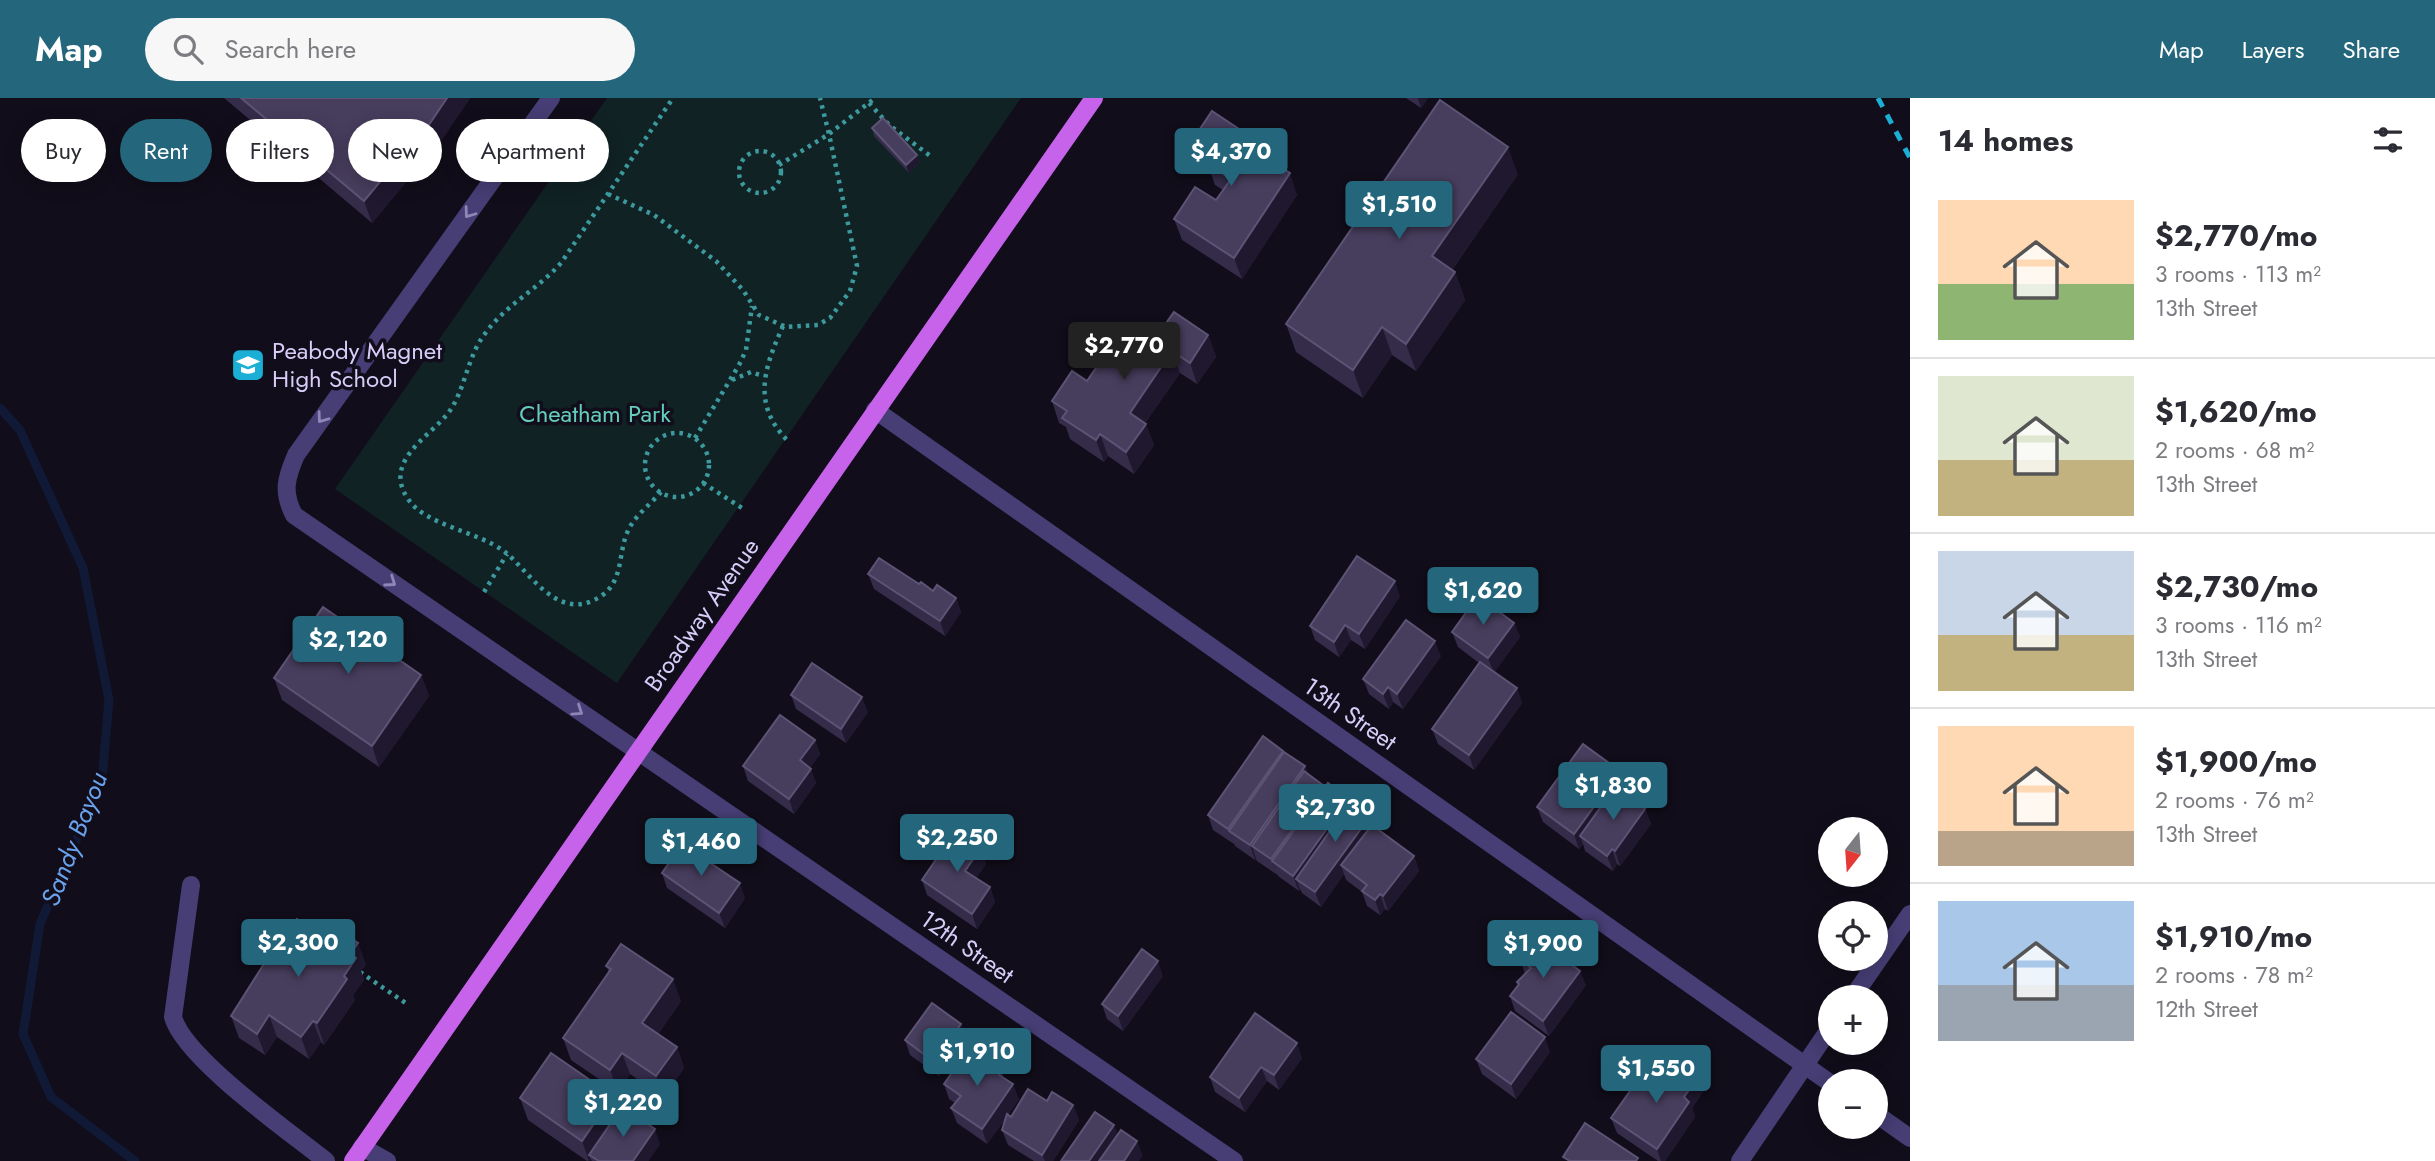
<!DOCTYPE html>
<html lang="en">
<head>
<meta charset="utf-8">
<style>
  body { margin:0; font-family:Jost,sans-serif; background:#f7f7f7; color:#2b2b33; height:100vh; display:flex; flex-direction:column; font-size:26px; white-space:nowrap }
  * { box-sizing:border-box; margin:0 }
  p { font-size:23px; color:#7c7c81 }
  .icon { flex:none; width:38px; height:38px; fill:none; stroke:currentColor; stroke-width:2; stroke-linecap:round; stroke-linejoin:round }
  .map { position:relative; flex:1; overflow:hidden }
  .sheet { display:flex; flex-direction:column; background:#fff; width:525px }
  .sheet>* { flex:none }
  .banner { position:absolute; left:21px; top:21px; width:665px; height:63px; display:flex; gap:14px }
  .needle { width:46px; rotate:197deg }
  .fabs { position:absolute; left:1818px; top:719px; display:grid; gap:14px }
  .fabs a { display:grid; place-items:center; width:70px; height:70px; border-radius:50%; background:#fff; box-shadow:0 4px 18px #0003; font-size:35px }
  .price { position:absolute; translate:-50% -60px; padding:0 16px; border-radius:7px; background:#24667c; color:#fff; font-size:23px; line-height:46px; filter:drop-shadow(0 2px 4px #0008) }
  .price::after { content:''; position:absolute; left:50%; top:42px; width:21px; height:16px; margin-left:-10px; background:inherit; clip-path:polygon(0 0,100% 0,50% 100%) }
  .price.current { background:#222; color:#fff }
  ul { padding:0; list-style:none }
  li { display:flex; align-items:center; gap:21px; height:175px; padding:0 28px }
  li+li { border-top:2px solid #e1e1e2 }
  li span { display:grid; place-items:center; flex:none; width:196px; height:140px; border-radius:0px; color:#555 }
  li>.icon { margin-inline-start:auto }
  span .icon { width:84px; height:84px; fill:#fffc; stroke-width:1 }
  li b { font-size:30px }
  h2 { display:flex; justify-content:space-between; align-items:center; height:84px; padding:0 28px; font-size:30px }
  .pill { padding:0 24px; border-radius:32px; background:#fff; box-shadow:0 4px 18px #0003; font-size:24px; line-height:63px }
  .pill.current { background:#24667c; color:#fff }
  header { display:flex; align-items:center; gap:42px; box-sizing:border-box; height:98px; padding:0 35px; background:#24667c; color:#fff }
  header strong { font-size:33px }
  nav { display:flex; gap:38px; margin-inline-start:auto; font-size:24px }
  .search { width:490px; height:63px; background:#f7f7f7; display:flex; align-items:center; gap:18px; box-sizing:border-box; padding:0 24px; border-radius:38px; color:#7c7c81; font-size:26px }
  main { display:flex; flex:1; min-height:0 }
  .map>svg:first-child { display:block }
</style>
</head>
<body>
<header>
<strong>Map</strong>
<div class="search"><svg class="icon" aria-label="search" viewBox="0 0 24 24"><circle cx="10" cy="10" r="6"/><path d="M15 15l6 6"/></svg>Search here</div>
<nav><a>Map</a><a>Layers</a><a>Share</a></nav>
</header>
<main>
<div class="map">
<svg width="1910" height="1063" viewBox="0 0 1910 1063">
  <rect width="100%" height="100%" fill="#110d1a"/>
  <path fill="#112224" d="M607 0H1021L617 585 335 391Z"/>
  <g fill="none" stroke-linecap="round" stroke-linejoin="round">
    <path stroke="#101a37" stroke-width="9" d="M0 310 20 332 83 470 109 602 102 682 40 826 23 936 51 999 135 1063"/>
    <g stroke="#3c9a9e" stroke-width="4.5" stroke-dasharray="3.5 5" stroke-linecap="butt">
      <path d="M869 5 889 27 933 60"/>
      <circle cx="760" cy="74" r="21"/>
      <path d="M779 67 829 36 820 0"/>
      <path d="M608 96 654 117 716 163 743 192 759 217 786 229 818 227 830 220 850 193 857 168 829 36 875 0"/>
      <path d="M783 228C764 270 751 307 789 344"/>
      <path d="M732 282 751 274 763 278"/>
      <circle cx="677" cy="367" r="32"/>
      <path d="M695 340 739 267 746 252 752 208"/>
      <path d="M703 385 742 410"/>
      <path d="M661 394C650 407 633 419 627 435 617 459 625 489 592 503 554 519 529 473 505 454 478 433 426 428 408 401 382 363 430 339 449 314 465 292 467 260 484 237 505 207 537 192 561 165L673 0"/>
      <path d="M484 494 507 456"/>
      <path d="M360 874 407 906"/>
    </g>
    <g stroke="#463e74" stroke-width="18">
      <path d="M551 0 296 357C286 380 282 394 294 417L1234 1063"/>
      <path d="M875 312 1830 985"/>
      <path d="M191 787 173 919C184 960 290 1034 326 1063"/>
      <path d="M1852 900 1910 816"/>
      <path d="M1876 1016 1910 1040"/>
      <path d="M362 1049 387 1063"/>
      <path d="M1740 1063 1830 930"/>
    </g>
    <path stroke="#c663ea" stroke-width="18" d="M353 1063 1094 0"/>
    <path stroke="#1cafd5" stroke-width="5" stroke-dasharray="10 9" stroke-linecap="butt" d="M1878 0 1910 60"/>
  </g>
  <g fill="#352c4a">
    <path d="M224 0H470L428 62 418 55 403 74 407 83 372 125Z"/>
    <path d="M1406 0H1428L1421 10Z"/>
    <path d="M872 30 917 57 920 64 909 75 874 38Z"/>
    <path d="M1242 33 1248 48 1297 97 1242 181 1182 142 1174 121 1216 102 1223 92 1215 87 1209 70 1200 65 1192 43Z"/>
    <path d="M1518 76 1452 172 1455 174 1465 202 1416 273 1392 257 1363 300 1296 254 1286 226Z"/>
    <path d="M1208 237 1216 259 1197 286 1180 275 1145 325 1154 347 1134 376 1108 358 1104 364 1070 341 1066 329 1059 325 1052 303 1087 283 1134 245 1150 248Z"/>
    <path d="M868 476 919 486 933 493 956 500 961 514 945 538 874 491Z"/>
    <path d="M1400 498 1365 551 1351 542 1339 559 1315 542 1310 528Z"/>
    <path d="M1514 525 1520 539 1494 574 1517 590 1522 605 1474 672 1438 646 1432 631 1479 565 1458 549 1452 534Z"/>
    <path d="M1441 558 1403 611 1393 604 1389 611 1369 596 1363 581Z"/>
    <path d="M421 577 429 598 379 669 282 602 274 580Z"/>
    <path d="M791 597 868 614 846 645 796 611Z"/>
    <path d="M815 642 820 656 810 670 816 685 794 716 748 683 743 668Z"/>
    <path d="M1284 655 1305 668 1308 676 1325 690 1349 700 1350 704 1379 728 1377 730 1414 758 1419 773 1388 813 1385 811 1380 817 1367 808 1362 794 1346 782 1344 776 1321 809 1302 795 1300 791 1299 793 1278 778 1277 776H1276L1257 763 1256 761 1255 762 1235 748 1234 745V746L1213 732 1208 717Z"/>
    <path d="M1620 673 1625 688 1621 694 1645 711 1651 726 1620 768 1617 766 1613 773 1585 753 1583 746 1579 751 1543 724 1537 709Z"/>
    <path d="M980 751 986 766 976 780 990 789 995 804 977 831 927 797 922 782Z"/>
    <path d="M662 775 745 800 725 830 667 790Z"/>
    <path d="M289 833 366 866 361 873 364 882 353 897 355 902 324 947 321 944 309 961 277 939 265 957 239 940 231 918Z"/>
    <path d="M1520 861 1586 887 1549 938 1515 913 1510 898 1518 887 1517 884 1525 876Z"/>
    <path d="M606 868 681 903 658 936 677 949 684 970 664 1000 630 976 618 994 571 962 563 940 609 874Z"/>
    <path d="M1163 878 1123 933 1107 921 1102 906Z"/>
    <path d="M961 926 967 941 939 978 910 957 905 942Z"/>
    <path d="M1550 954 1516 1001 1482 976 1476 961Z"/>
    <path d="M1302 960 1279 992 1267 983 1245 1014 1215 994 1210 979Z"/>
    <path d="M1001 973 1004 980 1019 1001 1008 1017 1011 1019 1047 1003 1073 1007 1079 1022 1053 1063H1034L1008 1047 1002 1032 1006 1020 987 1046 957 1025 951 1010 955 1005 949 1001 944 986Z"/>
    <path d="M1661 983 1704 992 1692 1010 1695 1019 1665 1063H1658L1617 1035 1611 1020 1646 989Z"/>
    <path d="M520 1000 619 1014 660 1046 648 1063H592L591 1062 587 1063 528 1022Z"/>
  </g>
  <g fill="#1f182f">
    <path d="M447 0H470L428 62 420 40Z"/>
    <path d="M1418 0H1428L1421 10Z"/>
    <path d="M410 33 418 55 403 74 407 83 372 125 364 103 393 56Z"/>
    <path d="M1242 33 1250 55 1237 41Z"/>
    <path d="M1508 49 1518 76 1442 186 1432 158Z"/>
    <path d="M917 57 920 64 909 75 906 67Z"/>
    <path d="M1290 75 1297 97 1242 181 1234 160Z"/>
    <path d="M1455 174 1465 202 1416 273 1406 246Z"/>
    <path d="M1382 229 1392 257 1363 300 1353 272Z"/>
    <path d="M1208 237 1216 259 1197 286 1190 265Z"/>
    <path d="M1172 253 1180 275 1138 336 1130 315Z"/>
    <path d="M1146 326 1154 347 1134 376 1126 354Z"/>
    <path d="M1100 336 1108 358 1104 364 1096 342Z"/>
    <path d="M1395 483 1400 498 1365 551 1359 536Z"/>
    <path d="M956 500 961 514 945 538 940 523Z"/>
    <path d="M1514 525 1520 539 1494 575 1488 560Z"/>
    <path d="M1345 527 1351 542 1339 559 1334 544Z"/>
    <path d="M1435 543 1441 558 1403 611 1397 596Z"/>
    <path d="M421 577 429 598 379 669 372 648Z"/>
    <path d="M1388 589 1393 604 1389 611 1383 596Z"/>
    <path d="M1517 590 1522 605 1474 672 1469 657Z"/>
    <path d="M862 599 868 614 846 645 841 631Z"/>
    <path d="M815 642 820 656 805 677 800 662Z"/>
    <path d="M1283 653 1288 668 1229 733 1234 746 1228 731Z"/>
    <path d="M1305 668 1310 683 1252 748 1256 761 1255 762 1250 747Z"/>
    <path d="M811 671 816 685 794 716 789 701Z"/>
    <path d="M1620 673 1625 688 1586 742 1580 738 1583 746 1579 751 1574 736Z"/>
    <path d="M1324 688 1329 703 1272 763 1276 776 1271 761Z"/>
    <path d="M1349 700 1354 715 1296 781 1300 791 1299 793 1293 778Z"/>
    <path d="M1645 711 1651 726 1620 768 1615 753Z"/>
    <path d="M1374 713 1379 728 1347 772 1341 767 1344 776 1321 809 1315 794Z"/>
    <path d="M980 751 986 766 971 787 965 773Z"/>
    <path d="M1612 751 1617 766 1613 773 1607 758Z"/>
    <path d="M1414 758 1419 773 1388 813 1383 798Z"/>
    <path d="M740 785 745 800 725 830 719 815Z"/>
    <path d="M990 789 995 804 977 831 972 816Z"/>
    <path d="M1380 796 1385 811 1380 817 1375 802Z"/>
    <path d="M358 845 366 866 361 873 364 882 353 897 355 902 324 947 317 925 344 878 350 856Z"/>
    <path d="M1158 863 1163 878 1123 933 1118 918Z"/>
    <path d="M1580 873 1586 887 1549 938 1543 923Z"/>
    <path d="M673 881 681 903 650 947 642 925Z"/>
    <path d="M269 917 277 939 265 957 257 936Z"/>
    <path d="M313 923 321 944 309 961 301 939Z"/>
    <path d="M961 926 967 941 939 978 933 963Z"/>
    <path d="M1545 939 1550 954 1516 1001 1511 986Z"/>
    <path d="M1297 945 1302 960 1279 992 1274 977Z"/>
    <path d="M677 949 684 970 664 1000 656 978Z"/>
    <path d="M622 955 630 976 618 994 610 972Z"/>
    <path d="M1261 969 1267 983 1245 1014 1239 1000Z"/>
    <path d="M1699 978 1704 992 1692 1010 1695 1019 1665 1063H1661L1657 1051 1684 999Z"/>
    <path d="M1013 986 1019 1001 987 1046 982 1031Z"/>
    <path d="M613 998 621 1020 589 1057 591 1062 589 1063 582 1043Z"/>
    <path d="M1073 1007 1079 1022 1053 1063H1045L1042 1057Z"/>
    <path d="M1114 1027 1120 1042 1105 1063H1089Z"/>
    <path d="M655 1031 660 1046 648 1063H633Z"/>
    <path d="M1137 1043 1143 1058 1139 1063H1124Z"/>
  </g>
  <g fill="#473d5d" stroke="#5d5475" stroke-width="2">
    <path d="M241 0H447L420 40 410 33 393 56 399 61 364 103Z"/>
    <path d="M1440 2 1508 49 1432 158 1455 174 1406 246 1382 229 1353 272 1286 226Z"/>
    <path d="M1212 13 1242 33 1237 41 1290 75 1234 160 1174 121 1195 89 1216 102 1231 81 1207 66 1213 57 1192 43Z"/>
    <path d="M883 20 917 57 906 67 872 30Z"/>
    <path d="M1174 214 1208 237 1190 265 1172 253 1130 315 1146 326 1126 354 1100 336 1096 342 1062 320 1067 313 1052 303 1072 273 1087 283 1119 236 1134 245 1138 239 1150 248Z"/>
    <path d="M1357 458 1395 483 1359 536 1345 527 1334 544 1310 528Z"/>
    <path d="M879 460 919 486 921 484 933 493 937 487 956 500 940 523 868 476Z"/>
    <path d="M1478 498 1514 525 1488 560 1452 534Z"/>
    <path d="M323 509 421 577 372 648 274 580Z"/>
    <path d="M1406 522 1435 543 1397 596 1388 589 1383 596 1363 581Z"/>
    <path d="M1480 564 1517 590 1469 657 1432 631Z"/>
    <path d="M812 565 862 599 841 631 791 597Z"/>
    <path d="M780 617 815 642 800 662 811 671 789 701 743 668Z"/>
    <path d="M1263 638 1283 653 1228 731 1208 717Z"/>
    <path d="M1583 646 1620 673 1574 736 1537 709Z"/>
    <path d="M1284 654 1305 668 1250 747 1229 733Z"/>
    <path d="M1304 673 1324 688 1271 761 1252 748Z"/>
    <path d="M1328 685 1349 700 1293 778 1272 763Z"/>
    <path d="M1615 689 1645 711 1615 753 1612 751 1607 758 1580 738Z"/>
    <path d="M1354 699 1374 713 1315 794 1296 781Z"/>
    <path d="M1372 727 1414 758 1383 798 1380 796 1375 802 1362 793 1367 787 1341 767Z"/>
    <path d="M955 734 980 751 965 773 990 789 972 816 922 782Z"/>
    <path d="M682 746 740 785 719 815 662 775Z"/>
    <path d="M297 821 323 838 331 826 358 845 350 856 356 860 344 878 347 881 317 925 313 923 301 939 269 917 257 936 231 918 286 831 289 833Z"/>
    <path d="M1535 840 1580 873 1543 923 1510 898 1519 886 1517 884 1531 870 1520 861Z"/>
    <path d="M621 846 673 881 642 925 677 949 656 978 622 955 610 972 563 940 611 871 606 868Z"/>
    <path d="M1142 851 1158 863 1118 918 1102 906Z"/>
    <path d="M932 905 961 926 933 963 905 942Z"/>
    <path d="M1511 914 1545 939 1511 986 1476 961Z"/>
    <path d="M1255 915 1297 945 1274 977 1261 969 1239 1000 1210 979Z"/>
    <path d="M969 951 1001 973 999 977 1013 986 982 1031 951 1010 961 998 944 986Z"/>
    <path d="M551 955 613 998 582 1043 520 1000Z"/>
    <path d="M1675 962 1699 978 1684 999 1689 1004 1657 1051 1611 1020 1637 983 1646 989 1653 978 1661 983Z"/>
    <path d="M1028 991 1047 1003 1052 994 1073 1007 1042 1057 1002 1032 1007 1016 1011 1019Z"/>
    <path d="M622 1009 655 1031 633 1063H599L589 1057Z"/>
    <path d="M1095 1014 1114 1027 1089 1063H1061Z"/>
    <path d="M1585 1025 1638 1060 1636 1063H1570L1563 1059Z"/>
    <path d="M1121 1032 1137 1043 1124 1063H1099Z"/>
  </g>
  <defs><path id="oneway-chevron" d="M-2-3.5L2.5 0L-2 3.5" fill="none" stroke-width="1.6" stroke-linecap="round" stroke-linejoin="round" transform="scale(1.75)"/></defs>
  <g stroke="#8e86b6">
    <use href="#oneway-chevron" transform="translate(469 115) rotate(126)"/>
    <use href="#oneway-chevron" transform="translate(322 320) rotate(126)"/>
    <use href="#oneway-chevron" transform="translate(391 484) rotate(35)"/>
    <use href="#oneway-chevron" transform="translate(578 613) rotate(34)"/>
  </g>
  <defs>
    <g id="school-square" transform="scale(1.75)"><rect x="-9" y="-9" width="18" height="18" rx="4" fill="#1cafd5" stroke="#110d1a"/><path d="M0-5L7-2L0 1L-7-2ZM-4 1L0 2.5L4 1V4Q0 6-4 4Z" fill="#fff"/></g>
  </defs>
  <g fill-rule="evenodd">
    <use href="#school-square" x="248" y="267"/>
  </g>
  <g text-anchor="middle" stroke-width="7" stroke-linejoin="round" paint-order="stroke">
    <g font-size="24" fill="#d7cdf8" stroke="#110d1a" text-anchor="start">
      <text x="272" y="261">Peabody Magnet<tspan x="272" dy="28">High School</tspan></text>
    </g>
    <g font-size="24" fill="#64cebe" stroke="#110d1a">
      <text x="595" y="324">Cheatham Park</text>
    </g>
    <g font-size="24" fill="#d7cdf8" stroke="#110d1a">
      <text transform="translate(702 517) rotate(-55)" y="8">Broadway Avenue</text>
      <text transform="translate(1350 616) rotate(35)" y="8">13th Street</text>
      <text transform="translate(967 849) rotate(35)" y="8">12th Street</text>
    </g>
    <g font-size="26" font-style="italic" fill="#69a1eb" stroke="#110d1a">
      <text transform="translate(74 741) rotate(-69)" y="9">Sandy Bayou</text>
    </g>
  </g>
</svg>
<div class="fabs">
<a><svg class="needle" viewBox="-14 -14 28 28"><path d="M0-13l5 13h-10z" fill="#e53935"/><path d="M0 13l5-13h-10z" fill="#7c7c81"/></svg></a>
<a><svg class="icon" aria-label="locate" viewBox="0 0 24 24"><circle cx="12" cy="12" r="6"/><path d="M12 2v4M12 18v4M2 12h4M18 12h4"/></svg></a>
<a>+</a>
<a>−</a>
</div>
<b class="price" style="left:1231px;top:90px">$4,370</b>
<b class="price" style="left:1399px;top:143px">$1,510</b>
<b class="price current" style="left:1124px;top:284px">$2,770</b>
<b class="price" style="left:1483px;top:529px">$1,620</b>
<b class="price" style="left:348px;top:578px">$2,120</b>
<b class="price" style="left:1613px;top:724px">$1,830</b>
<b class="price" style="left:1335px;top:746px">$2,730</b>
<b class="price" style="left:957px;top:776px">$2,250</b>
<b class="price" style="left:701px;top:780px">$1,460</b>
<b class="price" style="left:298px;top:881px">$2,300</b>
<b class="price" style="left:1543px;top:882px">$1,900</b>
<b class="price" style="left:977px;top:990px">$1,910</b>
<b class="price" style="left:1656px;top:1007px">$1,550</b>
<b class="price" style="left:623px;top:1041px">$1,220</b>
<div class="banner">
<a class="pill">Buy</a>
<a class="pill current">Rent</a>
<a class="pill">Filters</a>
<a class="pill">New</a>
<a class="pill">Apartment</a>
</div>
</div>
<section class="sheet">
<h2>14 homes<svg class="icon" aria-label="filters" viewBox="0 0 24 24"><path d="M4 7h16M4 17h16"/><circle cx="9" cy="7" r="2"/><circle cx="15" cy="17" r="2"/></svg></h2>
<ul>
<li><span style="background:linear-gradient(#ffd9b3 60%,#8fb573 0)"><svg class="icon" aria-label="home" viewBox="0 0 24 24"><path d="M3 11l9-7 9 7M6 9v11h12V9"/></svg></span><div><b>$2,770/mo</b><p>3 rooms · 113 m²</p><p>13th Street</p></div></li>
<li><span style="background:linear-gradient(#dfe7d0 60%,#c2b280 0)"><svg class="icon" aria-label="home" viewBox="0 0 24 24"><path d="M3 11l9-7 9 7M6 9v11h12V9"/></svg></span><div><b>$1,620/mo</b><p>2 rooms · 68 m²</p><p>13th Street</p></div></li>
<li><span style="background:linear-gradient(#c9d6e8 60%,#c2b280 0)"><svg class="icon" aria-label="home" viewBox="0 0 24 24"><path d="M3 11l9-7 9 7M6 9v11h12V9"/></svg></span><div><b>$2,730/mo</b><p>3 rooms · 116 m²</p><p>13th Street</p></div></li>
<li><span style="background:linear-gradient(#ffd9b3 75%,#b9a48a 0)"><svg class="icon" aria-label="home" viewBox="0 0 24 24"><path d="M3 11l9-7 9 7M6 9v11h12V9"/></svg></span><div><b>$1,900/mo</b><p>2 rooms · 76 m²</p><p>13th Street</p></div></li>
<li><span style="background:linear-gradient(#a9c7e8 60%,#9aa5b1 0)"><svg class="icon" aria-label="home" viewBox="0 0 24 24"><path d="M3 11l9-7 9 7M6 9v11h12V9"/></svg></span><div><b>$1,910/mo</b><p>2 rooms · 78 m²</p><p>12th Street</p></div></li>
</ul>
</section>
</main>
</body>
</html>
